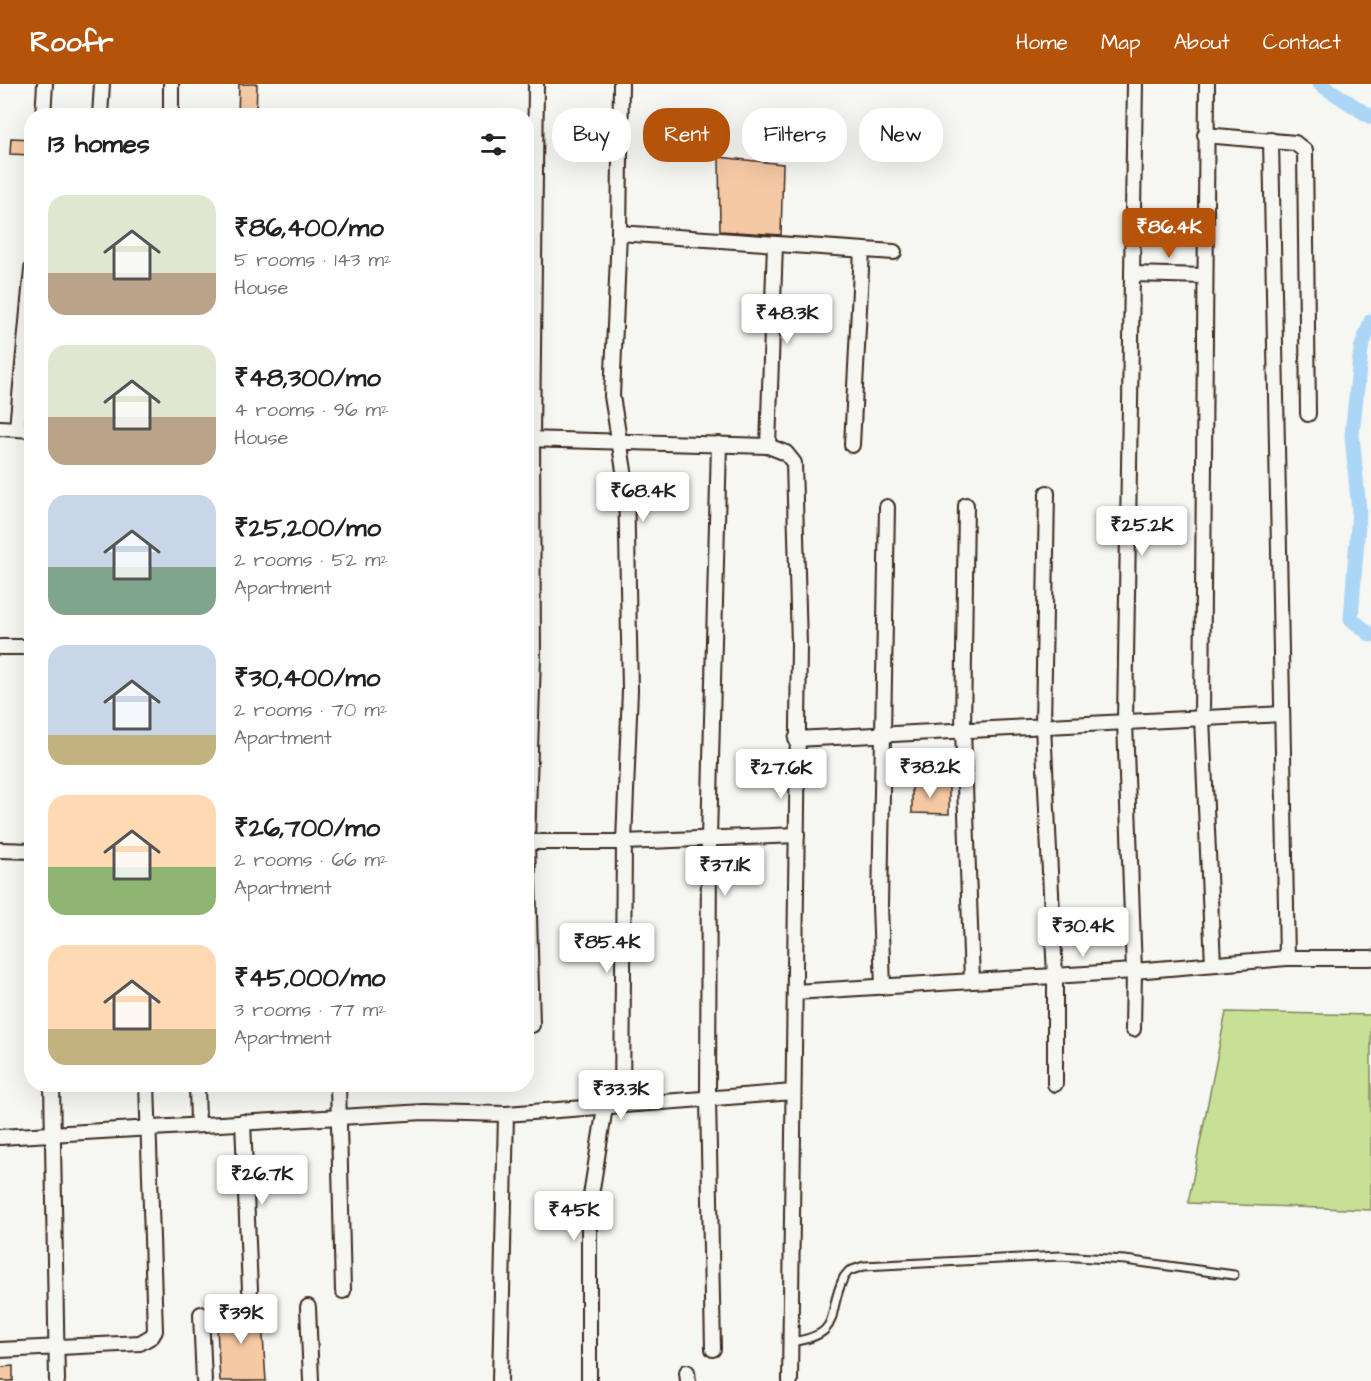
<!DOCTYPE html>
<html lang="en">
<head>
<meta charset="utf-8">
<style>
  body { margin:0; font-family:"Architects Daughter",sans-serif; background:#f6f6f6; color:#222; height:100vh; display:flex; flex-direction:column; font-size:22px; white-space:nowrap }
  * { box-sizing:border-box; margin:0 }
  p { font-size:20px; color:#767676 }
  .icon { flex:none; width:33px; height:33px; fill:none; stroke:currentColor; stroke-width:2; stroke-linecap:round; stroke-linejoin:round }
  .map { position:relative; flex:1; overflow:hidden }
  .details { position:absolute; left:24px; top:24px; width:510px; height:984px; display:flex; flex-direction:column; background:#fff; border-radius:24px; box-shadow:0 6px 24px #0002 }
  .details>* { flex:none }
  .banner { position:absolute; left:552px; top:24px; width:570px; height:54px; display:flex; gap:12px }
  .price { position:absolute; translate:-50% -51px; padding:0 14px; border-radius:6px; background:#fff; color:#222; font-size:20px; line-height:39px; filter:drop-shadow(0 2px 3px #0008) }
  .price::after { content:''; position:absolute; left:50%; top:36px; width:18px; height:14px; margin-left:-9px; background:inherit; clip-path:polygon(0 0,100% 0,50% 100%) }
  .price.active { background:#b45309; color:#fff }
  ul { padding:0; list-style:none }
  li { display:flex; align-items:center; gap:18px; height:150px; padding:0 24px }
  li span { display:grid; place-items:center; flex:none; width:168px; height:120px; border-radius:18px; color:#555 }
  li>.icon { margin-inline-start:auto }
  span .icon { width:72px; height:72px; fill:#fffc; stroke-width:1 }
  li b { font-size:26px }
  h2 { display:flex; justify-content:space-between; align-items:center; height:72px; padding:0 24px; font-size:26px }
  .tag { padding:0 21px; border-radius:24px; background:#fff; box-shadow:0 6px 24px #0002; font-size:21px; line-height:54px }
  .tag.active { background:#b45309; color:#fff }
  header { display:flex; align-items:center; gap:36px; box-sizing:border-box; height:84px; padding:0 30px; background:#b45309; color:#fff }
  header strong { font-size:28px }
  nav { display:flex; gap:33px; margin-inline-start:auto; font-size:21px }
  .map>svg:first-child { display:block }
</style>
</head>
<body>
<header>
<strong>Roofr</strong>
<nav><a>Home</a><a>Map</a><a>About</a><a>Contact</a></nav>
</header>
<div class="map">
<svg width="1371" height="1297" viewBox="0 0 1371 1297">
  <rect width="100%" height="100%" fill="#f6f6f2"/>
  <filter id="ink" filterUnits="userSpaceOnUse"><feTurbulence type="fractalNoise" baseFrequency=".0167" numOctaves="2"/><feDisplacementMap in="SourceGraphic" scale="12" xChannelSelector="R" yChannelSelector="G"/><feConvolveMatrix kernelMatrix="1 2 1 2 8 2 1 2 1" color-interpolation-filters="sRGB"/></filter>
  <g filter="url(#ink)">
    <path fill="#c8e096" stroke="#82855a" stroke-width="1.5" d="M1226 928 1371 931V1126L1188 1119Z"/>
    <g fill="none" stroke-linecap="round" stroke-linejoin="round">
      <g stroke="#abd6f6" stroke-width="15">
        <path d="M1320 0 1371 33"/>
        <path d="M1371 237 1361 265 1352 351 1359 427 1351 535 1371 551"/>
      </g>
    </g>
    <g fill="#f5c9a4" stroke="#3b2a1e" stroke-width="1.5">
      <path d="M239 0H257L256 32H238Z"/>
      <path d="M11 54 32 55V71L10 70Z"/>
      <path d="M719 73 783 80 781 151 720 147Z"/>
      <path d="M912 700 949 701V730L912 729Z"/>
      <path d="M261 1223 266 1297H220L216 1226Z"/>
      <path d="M13 1282V1297H0V1283Z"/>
    </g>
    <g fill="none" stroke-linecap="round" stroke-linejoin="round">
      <g stroke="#3b2a1e" stroke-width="11">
        <path id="lane" d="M791 1258C845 1250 825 1231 844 1193L849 1187 864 1182 1060 1172 1125 1176 1234 1191"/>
      </g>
      <g stroke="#3b2a1e" stroke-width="18">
        <g id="street">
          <path d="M1207 0 1202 634 1213 880"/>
          <path d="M43 32 45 0"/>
          <path d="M100 32 102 0"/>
          <path d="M171 32V0"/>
          <path d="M1205 51 1295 59 1305 67 1308 330"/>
          <path d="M1271 56 1287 874"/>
          <path d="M619 149 894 168"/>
          <path d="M1133 190 1204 192"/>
          <path d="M0 344 32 346"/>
          <path d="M17 344 32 185"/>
          <path d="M526 355 768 362 786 369 794 379 799 561 790 1297"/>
          <path d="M852 361 862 166"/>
          <path d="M768 362 775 160"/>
          <path d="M1047 409 1043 642 1055 892V1000"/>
          <path d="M966 421 963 646 972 897"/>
          <path d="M0 563H32"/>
          <path d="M796 655 1282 630"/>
          <path d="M526 758H624L630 606 626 399 612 312 619 149 621 0"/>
          <path d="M0 766 32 767"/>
          <path d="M883 903 880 821 887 423"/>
          <path d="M795 908 1134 887 1287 874H1371"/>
          <path d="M532 941 527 758 533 574 532 355 536 0"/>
          <path d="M1133 945 1134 887 1125 638 1135 0"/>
          <path d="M52 1000 57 1297"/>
          <path d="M197 1000 198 1041"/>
          <path d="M338 1000 343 1207"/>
          <path d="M622 1021 624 758 797 751"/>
          <path d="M243 1038 250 1206"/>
          <path d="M0 1053 424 1028 506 1030 793 1008"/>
          <path d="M308 1223 311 1297"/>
          <path d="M201 1230 204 1297"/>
          <path d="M713 1265 708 1015 709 755 719 360"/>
          <path d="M0 1266 140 1259 152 1252 155 1247 147 1000"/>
          <path d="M687 1288 688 1297"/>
          <path d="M500 1297 506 1030"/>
          <path d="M589 1297V1124L605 1023"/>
        </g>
      </g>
      <use href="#lane" stroke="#f6f6f2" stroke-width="7"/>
      <use href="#street" stroke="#f6f6f2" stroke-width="14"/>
    </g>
  </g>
</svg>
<b class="price active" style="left:1169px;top:175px">₹86.4K</b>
<b class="price" style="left:787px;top:261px">₹48.3K</b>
<b class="price" style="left:643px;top:439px">₹68.4K</b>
<b class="price" style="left:1142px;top:473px">₹25.2K</b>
<b class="price" style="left:930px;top:715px">₹38.2K</b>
<b class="price" style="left:781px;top:716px">₹27.6K</b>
<b class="price" style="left:725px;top:813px">₹37.1K</b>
<b class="price" style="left:1083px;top:874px">₹30.4K</b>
<b class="price" style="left:607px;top:890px">₹85.4K</b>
<b class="price" style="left:621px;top:1037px">₹33.3K</b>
<b class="price" style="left:262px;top:1122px">₹26.7K</b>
<b class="price" style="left:574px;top:1158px">₹45K</b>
<b class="price" style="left:241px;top:1261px">₹39K</b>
<div class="banner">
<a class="tag">Buy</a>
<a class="tag active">Rent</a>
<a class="tag">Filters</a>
<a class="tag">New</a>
</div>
<section class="details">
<h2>13 homes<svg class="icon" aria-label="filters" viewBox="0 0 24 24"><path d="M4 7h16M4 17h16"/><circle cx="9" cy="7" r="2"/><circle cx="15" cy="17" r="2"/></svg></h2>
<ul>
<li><span style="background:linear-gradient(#dfe7d0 65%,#b9a48a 0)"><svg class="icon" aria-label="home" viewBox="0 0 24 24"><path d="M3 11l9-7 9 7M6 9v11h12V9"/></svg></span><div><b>₹86,400/mo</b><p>5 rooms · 143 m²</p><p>House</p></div></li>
<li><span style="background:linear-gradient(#dfe7d0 60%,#b9a48a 0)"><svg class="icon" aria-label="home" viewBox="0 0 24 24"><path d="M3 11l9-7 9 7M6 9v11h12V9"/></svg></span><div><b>₹48,300/mo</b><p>4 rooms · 96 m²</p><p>House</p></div></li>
<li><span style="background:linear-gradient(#c9d6e8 60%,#7fa58c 0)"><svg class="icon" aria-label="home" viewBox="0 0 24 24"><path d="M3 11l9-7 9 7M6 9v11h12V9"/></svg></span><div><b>₹25,200/mo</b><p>2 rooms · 52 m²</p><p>Apartment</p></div></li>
<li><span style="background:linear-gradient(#c9d6e8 75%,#c2b280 0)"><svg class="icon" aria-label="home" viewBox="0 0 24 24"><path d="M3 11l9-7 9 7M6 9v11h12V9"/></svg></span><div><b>₹30,400/mo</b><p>2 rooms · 70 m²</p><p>Apartment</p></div></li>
<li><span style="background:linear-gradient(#ffd9b3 60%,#8fb573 0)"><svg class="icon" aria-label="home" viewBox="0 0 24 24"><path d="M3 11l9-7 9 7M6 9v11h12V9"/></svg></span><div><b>₹26,700/mo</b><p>2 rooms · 66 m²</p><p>Apartment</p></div></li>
<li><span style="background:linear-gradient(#ffd9b3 70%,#c2b280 0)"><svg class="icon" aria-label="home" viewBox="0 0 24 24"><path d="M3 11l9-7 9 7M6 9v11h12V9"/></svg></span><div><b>₹45,000/mo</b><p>3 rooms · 77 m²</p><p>Apartment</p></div></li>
</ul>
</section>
</div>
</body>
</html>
